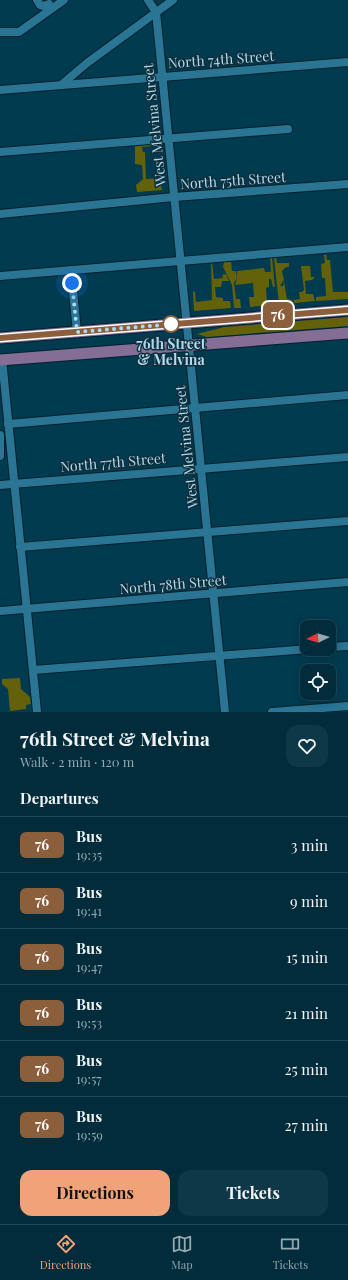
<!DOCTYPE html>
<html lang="en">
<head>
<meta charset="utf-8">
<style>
	:root { --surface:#002c3c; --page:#0e3847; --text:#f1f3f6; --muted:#95a7af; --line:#224856; --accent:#f0a279 }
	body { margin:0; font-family:"Playfair Display",serif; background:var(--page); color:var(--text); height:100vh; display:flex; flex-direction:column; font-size:15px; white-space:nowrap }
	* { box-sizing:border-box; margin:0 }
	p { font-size:13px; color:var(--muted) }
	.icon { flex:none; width:22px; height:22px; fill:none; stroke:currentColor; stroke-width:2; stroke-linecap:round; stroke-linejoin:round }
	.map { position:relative; height:712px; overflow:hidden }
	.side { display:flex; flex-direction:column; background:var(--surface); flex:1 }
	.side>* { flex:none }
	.badge { padding:0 8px; border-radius:6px; font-size:14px; line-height:26px }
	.needle { width:26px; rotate:265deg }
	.controls { position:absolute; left:300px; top:620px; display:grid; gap:8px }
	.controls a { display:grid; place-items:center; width:36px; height:36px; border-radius:8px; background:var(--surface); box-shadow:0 2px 10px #0003,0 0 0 1px var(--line); font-size:20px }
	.you { position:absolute; width:20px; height:20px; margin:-10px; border:3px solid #fff; border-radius:50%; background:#1a73e8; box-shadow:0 0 0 6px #1a73e833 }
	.map>.badge { position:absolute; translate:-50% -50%; box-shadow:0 0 0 2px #fff }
	h2 { padding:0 20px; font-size:15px; line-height:36px }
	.round { display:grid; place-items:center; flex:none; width:42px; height:42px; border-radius:12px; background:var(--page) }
	.headline { display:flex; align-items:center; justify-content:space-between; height:68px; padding:0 20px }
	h1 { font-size:19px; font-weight:700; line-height:30px }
	.button { display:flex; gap:8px; margin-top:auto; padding:8px 20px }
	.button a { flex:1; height:46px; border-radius:12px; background:var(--accent); color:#111; font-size:16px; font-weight:700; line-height:46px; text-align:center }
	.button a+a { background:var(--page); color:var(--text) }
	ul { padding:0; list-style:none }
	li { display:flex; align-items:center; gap:12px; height:56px; padding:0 20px; border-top:1px solid var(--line) }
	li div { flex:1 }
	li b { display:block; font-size:15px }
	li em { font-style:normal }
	li .badge { min-width:44px; font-weight:700; text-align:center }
	.dock { display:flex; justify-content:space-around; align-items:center; height:56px; border-top:1px solid var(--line); background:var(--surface); font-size:11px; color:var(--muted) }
	.dock a { display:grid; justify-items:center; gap:2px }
	.dock .selected { color:var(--accent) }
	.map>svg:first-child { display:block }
	.green { fill:#63620a }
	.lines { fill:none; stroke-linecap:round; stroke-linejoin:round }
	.minor-casing { stroke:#02212d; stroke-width:10 }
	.major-casing { stroke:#02212d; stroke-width:13 }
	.minor { stroke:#297593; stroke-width:8 }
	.major { stroke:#856e96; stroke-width:11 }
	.line-casing { stroke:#fff; stroke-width:9 }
	.line { stroke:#8b5e3c; stroke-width:6 }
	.walk { stroke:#aedaef; stroke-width:4; stroke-dasharray:0 7.2 }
	.stop-dot { fill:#fff; stroke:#8b5e3c; stroke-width:2 }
	.labels { text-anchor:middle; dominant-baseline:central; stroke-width:3; stroke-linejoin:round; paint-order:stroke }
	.street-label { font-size:14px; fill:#aedaef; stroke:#102f3c }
	.stop-label { font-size:14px; font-weight:bold; fill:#aedaef; stroke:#102f3c }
</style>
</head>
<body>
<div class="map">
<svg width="348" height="712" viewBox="0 0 348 712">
	<rect width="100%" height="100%" fill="#003b50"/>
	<g class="green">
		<polygon points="151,144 151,146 142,147 143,152 145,152 146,179 160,178 162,190 137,192 136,185 143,179 142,165 135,164 135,145"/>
		<polygon points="326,254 327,260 330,260 333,292 348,292 348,299 316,301 316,297 326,296 325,278 322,278 321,264 325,263 324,255"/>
		<polygon points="272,257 275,287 273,287 271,279 269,279 269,287 266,288 267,302 271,302 271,305 250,307 249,297 254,297 253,283 235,285 237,278 237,271 264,268 265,272 271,272 270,258"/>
		<polygon points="276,257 277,263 289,263 289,267 286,267 282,271 284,280 280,286 283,286 284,281 287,299 292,300 293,303 279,304 274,258"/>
		<polygon points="231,261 232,271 236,271 237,278 234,283 236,299 240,299 241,308 234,308 232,285 223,267 224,262"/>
		<polygon points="212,262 214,279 223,278 222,275 226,274 229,281 222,281 221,287 215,287 216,297 223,298 223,301 230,301 231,308 194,311 193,291 195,292 196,302 212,300 211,264"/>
		<polygon points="301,266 310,266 311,277 315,277 312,280 305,281 306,294 313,294 315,301 294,303 294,300 300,299 299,292 302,292 304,290"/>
		<polygon points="348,317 348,326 207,337 197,334 224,327"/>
		<polygon points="20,678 21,689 30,697 31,704 26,705 26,709 10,711 8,689 2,684 2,679"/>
	</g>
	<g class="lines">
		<g class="minor-casing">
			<g id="minor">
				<polyline points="37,0 40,5 44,6 49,4"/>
				<polyline points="148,0 156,12 225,712"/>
				<polyline points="0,32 19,32 64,0"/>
				<polyline points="61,85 87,63 173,0"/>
				<polyline points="0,90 348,62"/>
				<polyline points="0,152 288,129"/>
				<polyline points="0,214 174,197 348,184"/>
				<polyline points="71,270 77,332"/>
				<polyline points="0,276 348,247"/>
				<polyline points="2,359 37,712"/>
				<polyline points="8,424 348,395"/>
				<polyline points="0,456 0,435"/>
				<polyline points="0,485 348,457"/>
				<polyline points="20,547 348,521"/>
				<polyline points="0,611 348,582"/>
				<polyline points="329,647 348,646"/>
				<polyline points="33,670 309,649"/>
				<polyline points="272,712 348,706"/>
			</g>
		</g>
		<g class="major-casing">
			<g id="major">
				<polyline points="0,338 348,310"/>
				<polyline points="0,360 348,333"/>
			</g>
		</g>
		<use href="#minor" class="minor"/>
		<use href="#major" class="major"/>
	</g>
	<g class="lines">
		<g class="line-casing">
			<polyline id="line" points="0,338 348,310"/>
		</g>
		<use href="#line" class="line"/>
		<polyline class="walk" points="72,283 77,332 174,324 171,324"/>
	</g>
	<circle class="stop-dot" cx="171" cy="324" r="8"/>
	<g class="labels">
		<g class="street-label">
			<text transform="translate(221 59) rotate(-4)">North 74th Street</text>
			<text transform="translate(154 125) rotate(-96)">West Melvina Street</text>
			<text transform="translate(233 180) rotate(-4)">North 75th Street</text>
			<text transform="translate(186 447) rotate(-96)">West Melvina Street</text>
			<text transform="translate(113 462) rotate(-5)">North 77th Street</text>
			<text transform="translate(173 584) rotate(-5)">North 78th Street</text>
		</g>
		<g class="stop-label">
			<text x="171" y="343">76th Street<tspan x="171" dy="16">&amp; Melvina</tspan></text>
		</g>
	</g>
</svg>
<div class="controls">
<a><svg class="needle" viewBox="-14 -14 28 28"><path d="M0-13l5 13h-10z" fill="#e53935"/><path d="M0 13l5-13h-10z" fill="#95a7af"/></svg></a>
<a><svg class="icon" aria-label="locate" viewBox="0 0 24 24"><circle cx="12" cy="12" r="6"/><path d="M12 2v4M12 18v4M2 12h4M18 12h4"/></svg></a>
</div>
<div class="you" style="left:72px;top:283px"></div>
<b class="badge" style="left:278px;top:315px;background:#8b5e3c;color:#fff">76</b>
</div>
<section class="side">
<div class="headline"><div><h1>76th Street &amp; Melvina</h1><p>Walk · 2 min · 120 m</p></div><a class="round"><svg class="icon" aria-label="heart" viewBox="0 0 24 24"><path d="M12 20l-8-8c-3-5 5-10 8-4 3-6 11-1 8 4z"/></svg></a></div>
<h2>Departures</h2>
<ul>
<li><span class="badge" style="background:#8b5e3c;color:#fff">76</span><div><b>Bus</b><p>19:35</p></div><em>3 min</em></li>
<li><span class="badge" style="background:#8b5e3c;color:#fff">76</span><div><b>Bus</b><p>19:41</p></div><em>9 min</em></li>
<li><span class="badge" style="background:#8b5e3c;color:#fff">76</span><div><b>Bus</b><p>19:47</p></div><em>15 min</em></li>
<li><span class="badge" style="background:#8b5e3c;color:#fff">76</span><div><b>Bus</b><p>19:53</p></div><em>21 min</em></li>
<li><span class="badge" style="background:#8b5e3c;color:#fff">76</span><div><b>Bus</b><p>19:57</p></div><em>25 min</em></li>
<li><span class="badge" style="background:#8b5e3c;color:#fff">76</span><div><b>Bus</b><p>19:59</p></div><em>27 min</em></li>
</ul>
<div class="button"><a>Directions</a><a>Tickets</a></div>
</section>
<nav class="dock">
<a class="selected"><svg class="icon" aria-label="directions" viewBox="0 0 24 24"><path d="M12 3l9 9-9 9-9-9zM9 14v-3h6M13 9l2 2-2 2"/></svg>Directions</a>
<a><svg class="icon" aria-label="map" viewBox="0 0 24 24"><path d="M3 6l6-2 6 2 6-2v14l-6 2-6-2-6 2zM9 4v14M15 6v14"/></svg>Map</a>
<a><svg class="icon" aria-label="tickets" viewBox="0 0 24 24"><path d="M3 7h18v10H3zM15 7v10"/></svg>Tickets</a>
</nav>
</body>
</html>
